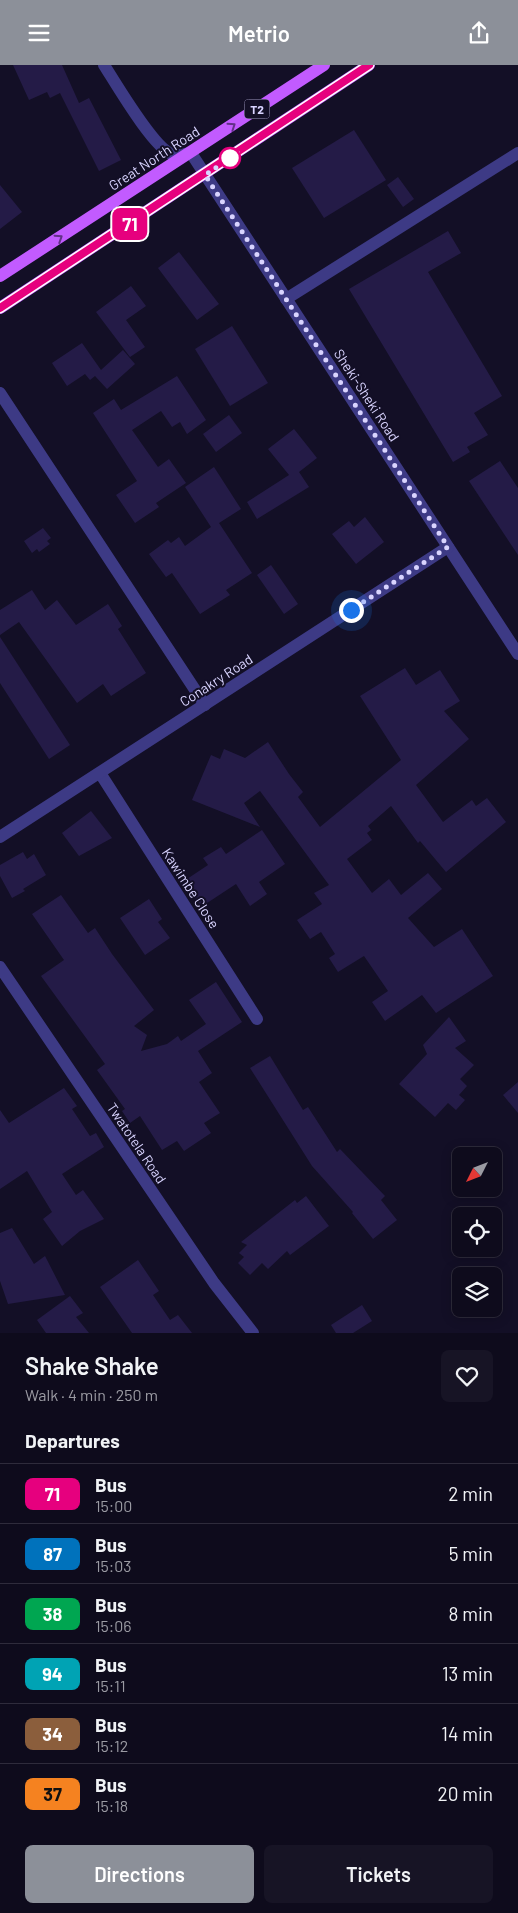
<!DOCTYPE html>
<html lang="en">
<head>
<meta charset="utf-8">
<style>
	:root { --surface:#0e0b1c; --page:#171425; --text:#f1f3f6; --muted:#9b9ba3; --line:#2e2b3b; --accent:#8c9099 }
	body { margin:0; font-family:Barlow,sans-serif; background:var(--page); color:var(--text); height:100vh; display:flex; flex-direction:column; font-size:19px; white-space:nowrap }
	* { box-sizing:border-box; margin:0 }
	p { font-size:16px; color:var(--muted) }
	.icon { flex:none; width:28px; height:28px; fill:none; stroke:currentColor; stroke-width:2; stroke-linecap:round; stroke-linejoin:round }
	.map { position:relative; height:1268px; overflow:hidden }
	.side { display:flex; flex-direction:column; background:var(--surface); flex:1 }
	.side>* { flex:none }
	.badge { padding:0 10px; border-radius:8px; font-size:18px; line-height:32px }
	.needle { width:32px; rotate:228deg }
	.tools { position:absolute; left:452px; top:1082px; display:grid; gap:10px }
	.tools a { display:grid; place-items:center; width:50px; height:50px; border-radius:8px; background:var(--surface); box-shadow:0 2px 12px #0003,0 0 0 1px var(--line); font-size:25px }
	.you { position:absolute; width:25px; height:25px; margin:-12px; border:4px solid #fff; border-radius:50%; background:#1a73e8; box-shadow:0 0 0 8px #1a73e833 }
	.map>.badge { position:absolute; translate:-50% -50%; box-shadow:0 0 0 2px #fff }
	h2 { padding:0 25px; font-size:19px; line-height:45px }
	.round { display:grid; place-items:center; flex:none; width:52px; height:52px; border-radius:8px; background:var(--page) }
	.overview { display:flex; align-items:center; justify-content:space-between; height:85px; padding:0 25px }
	h1 { font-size:24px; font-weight:600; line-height:38px }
	.action { display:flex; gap:10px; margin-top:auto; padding:10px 25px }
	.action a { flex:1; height:58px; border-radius:8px; background:var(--accent); color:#fff; font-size:20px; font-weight:600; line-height:58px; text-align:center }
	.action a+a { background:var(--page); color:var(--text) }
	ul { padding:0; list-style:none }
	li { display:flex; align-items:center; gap:15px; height:60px; padding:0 25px; border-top:1px solid var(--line) }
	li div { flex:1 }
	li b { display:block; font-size:19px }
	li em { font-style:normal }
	li .badge { min-width:55px; font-weight:700; text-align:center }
	header { display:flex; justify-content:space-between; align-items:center; height:65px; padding:0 25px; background:var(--accent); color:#fff; font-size:22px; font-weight:600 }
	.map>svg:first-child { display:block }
	.building { fill:#241b47 }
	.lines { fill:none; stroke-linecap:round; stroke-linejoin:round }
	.minor { stroke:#3d3a85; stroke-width:12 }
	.major { stroke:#c25bff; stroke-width:12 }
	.oneway { stroke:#623188 }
	.line-casing { stroke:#fff; stroke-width:11 }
	.line { stroke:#e6007e; stroke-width:8 }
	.walk { stroke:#d9d4ff; stroke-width:5; stroke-dasharray:0 9 }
	.stop-dot { fill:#fff; stroke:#e6007e; stroke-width:2.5 }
	.labels { text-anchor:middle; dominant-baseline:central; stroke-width:4; stroke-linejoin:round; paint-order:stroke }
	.shield { fill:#130f26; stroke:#9e99be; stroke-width:1 }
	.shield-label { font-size:12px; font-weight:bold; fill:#d9d4ff }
	.street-label { font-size:14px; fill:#d9d4ff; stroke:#130f26 }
</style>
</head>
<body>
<header><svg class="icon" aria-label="menu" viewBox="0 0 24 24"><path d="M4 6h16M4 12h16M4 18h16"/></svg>Metrio<svg class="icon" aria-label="share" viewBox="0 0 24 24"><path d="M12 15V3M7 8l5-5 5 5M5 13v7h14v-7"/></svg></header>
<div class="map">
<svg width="518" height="1268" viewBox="0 0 518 1268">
	<rect width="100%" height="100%" fill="#130f26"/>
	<g class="building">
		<polygon points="13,0 62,0 79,38 89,33 121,95 99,106 60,28 50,33 47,27 29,35"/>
		<polygon points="354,65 386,115 324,153 292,103"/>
		<polygon points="398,112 414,134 403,142 387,120"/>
		<polygon points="0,120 22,147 0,164"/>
		<polygon points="448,166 461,188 428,207 502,331 474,348 488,370 467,382 470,387 453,397 349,224"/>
		<polygon points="179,187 219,239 197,255 158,203"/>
		<polygon points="131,221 146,241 126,255 145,282 130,292 96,247"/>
		<polygon points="232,261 268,318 230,341 195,284"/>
		<polygon points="82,278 101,305 123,285 135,299 107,324 95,311 90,315 85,309 67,321 52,298"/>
		<polygon points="177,311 206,355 187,369 180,357 172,362 161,346 132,365 158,402 169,394 186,418 156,438 159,442 135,458 116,430 137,416 93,348 114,334 121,345"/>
		<polygon points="229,350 242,368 216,387 203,369"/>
		<polygon points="294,364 317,393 299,407 309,422 257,454 247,437 289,410 268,384"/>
		<polygon points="500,396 518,423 518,490 469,416"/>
		<polygon points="214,402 241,444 219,458 252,508 226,525 230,530 200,549 172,508 166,512 149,489 168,475 171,478 179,472 185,481 211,462 185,422"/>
		<polygon points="365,452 384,477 356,499 332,469 349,456 354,462"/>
		<polygon points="43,463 51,473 47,476 50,479 39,487 37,484 32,488 24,476"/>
		<polygon points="271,500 298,539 284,549 257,510"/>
		<polygon points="32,525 45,545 57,535 76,560 108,539 122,561 118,564 146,608 111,631 103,619 77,638 19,557 0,570 0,545"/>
		<polygon points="0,572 70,680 49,694 0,618"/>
		<polygon points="405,603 416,620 440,605 460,636 444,646 469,674 416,720 443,757 472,735 476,741 487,733 506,757 446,807 420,776 418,778 391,741 368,761 371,765 367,768 372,775 347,794 372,828 389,814 401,830 428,808 442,824 408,853 434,882 462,864 493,911 436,948 422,930 385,956 372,937 388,926 364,891 338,907 329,893 335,889 321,867 310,874 297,855 322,839 314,828 329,820 260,726 244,738 260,762 192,735 211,690 220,694 224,684 245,693 268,677 289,709 303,727 298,732 320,762 401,695 360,631"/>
		<polygon points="91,746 112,773 79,791 62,768"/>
		<polygon points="262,765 285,799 259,817 267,829 250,841 236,819 201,842 184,816 208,800 203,793 221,782 226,789"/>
		<polygon points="23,787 27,794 34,789 46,810 23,824 25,826 12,833 0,811 0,800"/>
		<polygon points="61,830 88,868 95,863 112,889 154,945 134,961 147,970 141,986 167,979 178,971 181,976 206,959 189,935 216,917 242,957 198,986 212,1008 199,1017 220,1048 204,1058 211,1068 184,1086 177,1076 162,1085 140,1051 130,1058 122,1046 125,1044 97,1005 105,999 41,911 64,895 32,849"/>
		<polygon points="149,834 162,854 158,857 170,873 145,890 120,853"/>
		<polygon points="449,952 466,976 455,983 474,1000 460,1014 467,1021 459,1030 465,1035 456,1045 448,1038 435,1052 399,1019 427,989 423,980"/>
		<polygon points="270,991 303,1045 308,1042 337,1087 340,1084 385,1131 381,1135 397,1155 373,1174 352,1148 353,1147 312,1101 250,1003"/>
		<polygon points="518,1017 518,1048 503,1030"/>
		<polygon points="64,1023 77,1041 72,1044 90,1071 96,1068 104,1082 62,1109 76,1130 83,1125 104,1154 80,1166 62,1181 43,1154 52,1147 27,1106 0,1124 0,1045 9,1058"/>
		<polygon points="306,1131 329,1161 290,1190 287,1186 268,1204 262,1198 250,1210 238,1198 244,1192 239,1188 247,1180 241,1177 295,1135 297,1138"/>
		<polygon points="12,1163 34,1199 45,1191 65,1230 8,1239 0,1216 0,1168"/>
		<polygon points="138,1195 159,1226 153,1230 170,1255 178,1250 192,1268 132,1268 100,1222"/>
		<polygon points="70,1231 83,1248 76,1252 89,1268 46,1268 37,1255"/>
		<polygon points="362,1240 372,1256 353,1268 336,1268 331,1260"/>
	</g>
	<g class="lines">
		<g class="minor">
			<path d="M104 0C115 17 154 84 172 89 177 91 185 89 191 88L518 589"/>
			<polyline points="286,234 518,88"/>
			<polyline points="0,328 205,640"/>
			<polyline points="100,708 257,954"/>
			<polyline points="0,772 448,482"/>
			<polyline points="0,902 214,1218 253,1268"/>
		</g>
		<g class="major">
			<polyline points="0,211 324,0"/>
			<polyline points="0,243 369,0"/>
		</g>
	</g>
	<defs><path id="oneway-chevron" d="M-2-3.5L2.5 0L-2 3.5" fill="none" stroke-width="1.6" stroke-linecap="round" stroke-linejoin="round" transform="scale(1.25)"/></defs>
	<g class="oneway">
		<use href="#oneway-chevron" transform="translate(232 61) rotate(-34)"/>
		<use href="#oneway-chevron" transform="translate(59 173) rotate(-33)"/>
	</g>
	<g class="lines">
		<g class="line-casing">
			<polyline id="line" points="0,243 369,0"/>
		</g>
		<use href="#line" class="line"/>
		<polyline class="walk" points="230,93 238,88 205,110 448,482 351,545"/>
	</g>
	<circle class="stop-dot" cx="230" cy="93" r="10"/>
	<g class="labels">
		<rect class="shield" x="244.5" y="34.5" width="25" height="19" rx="4"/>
		<g class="shield-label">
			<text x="257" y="44">T2</text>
		</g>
		<g class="street-label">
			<text transform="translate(154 93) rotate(-33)">Great North Road</text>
			<text transform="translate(367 330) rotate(57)">Sheki-Sheki Road</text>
			<text transform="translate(216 615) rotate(-33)">Conakry Road</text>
			<text transform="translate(191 823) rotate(57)">Kawimbe Close</text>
			<text transform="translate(137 1078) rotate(56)">Twatotela Road</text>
		</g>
	</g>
</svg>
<div class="tools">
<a><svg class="needle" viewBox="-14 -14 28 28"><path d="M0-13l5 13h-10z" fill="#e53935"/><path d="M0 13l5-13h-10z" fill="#9b9ba3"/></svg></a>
<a><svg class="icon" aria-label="locate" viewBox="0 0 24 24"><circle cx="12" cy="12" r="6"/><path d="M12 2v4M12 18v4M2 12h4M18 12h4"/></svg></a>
<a><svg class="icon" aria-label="layers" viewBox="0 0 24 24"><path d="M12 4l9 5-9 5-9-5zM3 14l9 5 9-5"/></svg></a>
</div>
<div class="you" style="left:351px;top:545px"></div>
<b class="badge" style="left:130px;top:159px;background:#e6007e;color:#fff">71</b>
</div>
<section class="side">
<div class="overview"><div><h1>Shake Shake</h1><p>Walk · 4 min · 250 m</p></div><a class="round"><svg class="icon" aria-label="heart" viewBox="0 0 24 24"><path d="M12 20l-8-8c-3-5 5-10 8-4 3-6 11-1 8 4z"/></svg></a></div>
<h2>Departures</h2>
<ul>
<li><span class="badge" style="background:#e6007e;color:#fff">71</span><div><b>Bus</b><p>15:00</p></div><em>2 min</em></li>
<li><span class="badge" style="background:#0072bc;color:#fff">87</span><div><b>Bus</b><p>15:03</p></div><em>5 min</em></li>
<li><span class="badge" style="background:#00a651;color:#fff">38</span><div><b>Bus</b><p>15:06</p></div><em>8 min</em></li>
<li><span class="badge" style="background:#00a3b4;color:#fff">94</span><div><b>Bus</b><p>15:11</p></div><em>13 min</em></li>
<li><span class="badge" style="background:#8b5e3c;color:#fff">34</span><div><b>Bus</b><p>15:12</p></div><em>14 min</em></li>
<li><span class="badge" style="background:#f58220;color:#111">37</span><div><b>Bus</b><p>15:18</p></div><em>20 min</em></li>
</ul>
<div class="action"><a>Directions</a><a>Tickets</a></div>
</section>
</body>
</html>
